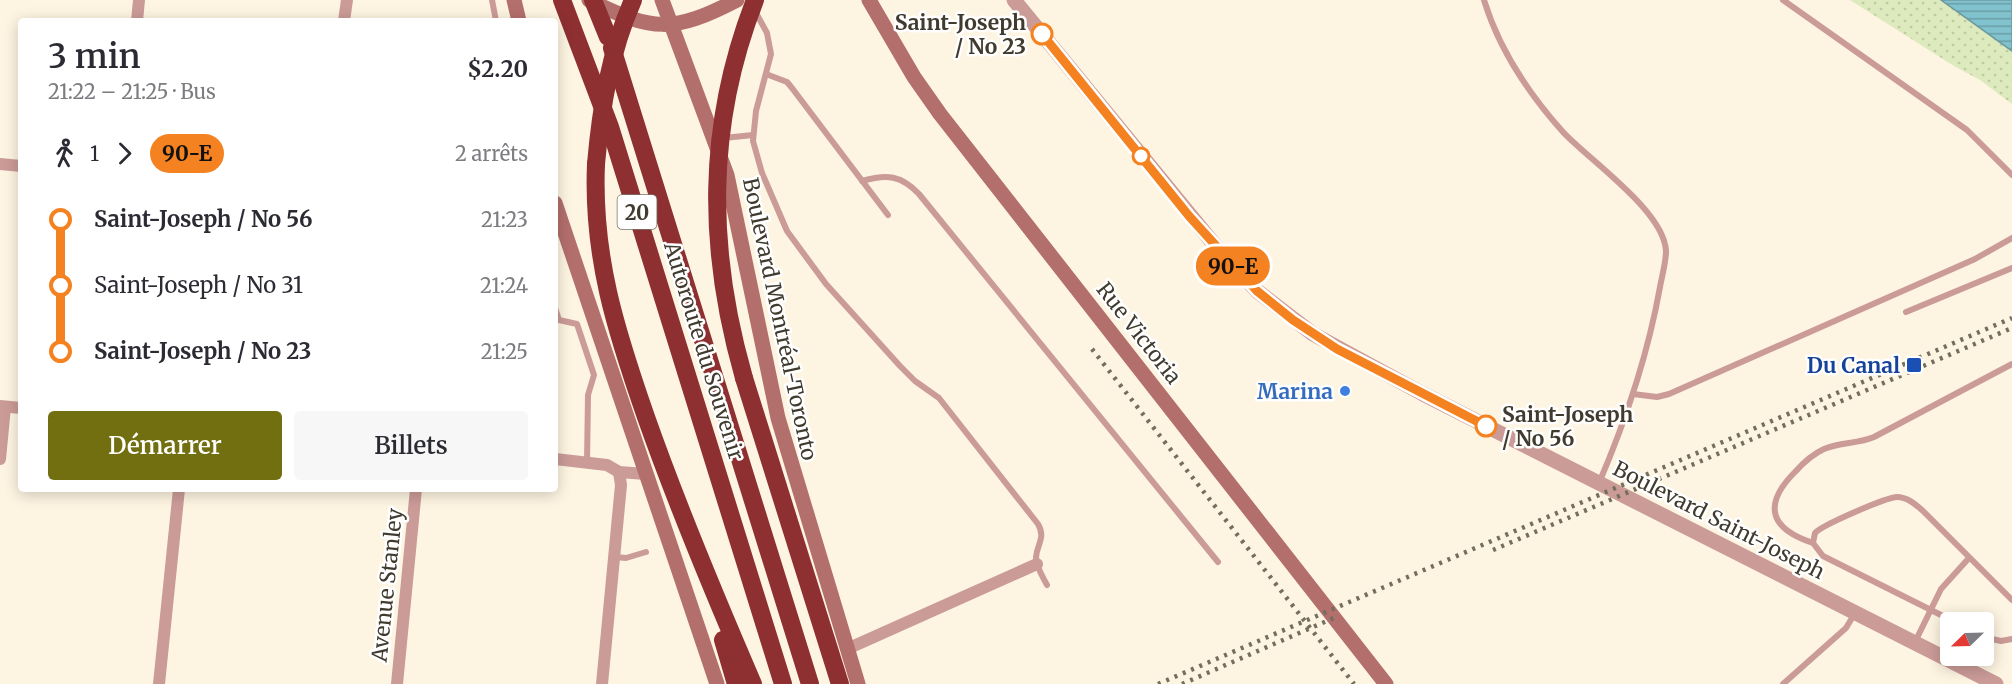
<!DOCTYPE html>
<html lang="fr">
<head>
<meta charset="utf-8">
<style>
	:root { --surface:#fff; --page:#f7f7f7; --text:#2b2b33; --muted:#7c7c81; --accent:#726f10 }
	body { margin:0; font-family:Merriweather,serif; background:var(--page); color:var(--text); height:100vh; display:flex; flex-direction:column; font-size:22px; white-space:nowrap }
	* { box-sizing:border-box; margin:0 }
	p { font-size:20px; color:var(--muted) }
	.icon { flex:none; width:33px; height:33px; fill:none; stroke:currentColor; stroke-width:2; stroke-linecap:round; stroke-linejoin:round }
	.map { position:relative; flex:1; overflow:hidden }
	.details { position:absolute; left:18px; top:18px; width:540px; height:474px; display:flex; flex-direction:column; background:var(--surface); border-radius:6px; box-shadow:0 3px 15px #0003 }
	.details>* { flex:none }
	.badge { padding:0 12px; border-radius:20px; font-size:21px; line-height:39px }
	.needle { width:39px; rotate:247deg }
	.tools { position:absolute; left:1940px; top:612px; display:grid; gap:12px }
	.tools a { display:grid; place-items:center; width:54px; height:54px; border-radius:6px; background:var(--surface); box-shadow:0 3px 15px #0003; font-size:30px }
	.map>.badge { position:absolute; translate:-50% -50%; box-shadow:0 0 0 3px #fff }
	.legs { display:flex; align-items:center; gap:9px; height:66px; padding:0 30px; font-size:20px }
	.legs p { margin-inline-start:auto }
	.summary { display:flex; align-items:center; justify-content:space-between; height:102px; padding:0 30px }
	h1 { font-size:33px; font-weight:600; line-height:45px }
	.cta { display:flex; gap:12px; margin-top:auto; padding:12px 30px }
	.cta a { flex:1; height:69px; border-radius:6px; background:var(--accent); color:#fff; font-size:24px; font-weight:600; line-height:69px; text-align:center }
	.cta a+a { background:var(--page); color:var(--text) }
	ul { padding:0 30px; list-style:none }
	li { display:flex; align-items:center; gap:21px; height:66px; font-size:22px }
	li i { display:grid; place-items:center; width:9px; height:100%; margin:0 8px; background:currentColor }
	li i::after { content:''; width:15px; height:15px; margin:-8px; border:4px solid; border-radius:50%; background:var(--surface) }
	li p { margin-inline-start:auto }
	li:first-child i { background:linear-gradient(#0000 50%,currentColor 0) }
	li:last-child i { background:linear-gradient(currentColor 50%,#0000 0) }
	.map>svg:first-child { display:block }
	.grass { fill:url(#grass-dots) }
	.water { fill:url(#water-rules); stroke:#6d9a9d; stroke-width:1.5 }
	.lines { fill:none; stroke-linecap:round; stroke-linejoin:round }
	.service { stroke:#cb9b98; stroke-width:6 }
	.minor { stroke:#cb9b98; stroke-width:12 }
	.tertiary { stroke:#cb9b98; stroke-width:15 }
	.secondary { stroke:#b36f6c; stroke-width:15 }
	.motorway { stroke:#8e2f32; stroke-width:18 }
	.rail { stroke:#746e5f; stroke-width:4.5; stroke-dasharray:3 6; stroke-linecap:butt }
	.motorway-bridge { stroke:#8e2f32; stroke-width:18 }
	.line-1-casing { stroke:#fff; stroke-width:14 }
	.line-1 { stroke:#f58220; stroke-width:9 }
	.stop-1-dot { fill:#fff; stroke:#f58220; stroke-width:3 }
	.transit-dot { fill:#1a4fb4; stroke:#fff; stroke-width:2 }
	.shop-dot { fill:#3f7fe0; stroke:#fff; stroke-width:2 }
	.labels { text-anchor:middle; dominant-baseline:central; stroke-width:5; stroke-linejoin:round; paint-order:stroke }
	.shield { fill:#fff; stroke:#79766d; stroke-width:1.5 }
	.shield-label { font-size:20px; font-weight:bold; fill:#403b2e }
	.stop-label { font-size:21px; font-weight:bold; fill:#403b2e; stroke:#fff; text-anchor:end }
	.street-label { font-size:21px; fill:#403b2e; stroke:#fff }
	.transit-label { font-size:21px; font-weight:bold; fill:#164399; stroke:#fff; text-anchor:end }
	.shop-label { font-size:21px; font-weight:bold; fill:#366cbe; stroke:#fff; text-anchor:end }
</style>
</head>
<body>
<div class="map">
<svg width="2012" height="684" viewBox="0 0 2012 684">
	<defs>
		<pattern id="grass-dots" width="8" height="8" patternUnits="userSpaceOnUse" patternTransform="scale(1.5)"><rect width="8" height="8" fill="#ddeabd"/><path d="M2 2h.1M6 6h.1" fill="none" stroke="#bfcaa3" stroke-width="1.8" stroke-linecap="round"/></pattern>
		<pattern id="water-rules" width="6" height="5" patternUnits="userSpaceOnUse" patternTransform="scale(1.5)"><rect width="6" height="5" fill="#80c2cd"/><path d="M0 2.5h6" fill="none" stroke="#6a9fa7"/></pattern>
	</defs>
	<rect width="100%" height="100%" fill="#fdf4e1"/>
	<polygon class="grass" points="1850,0 2012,0 2012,104 1980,80 1954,66"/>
	<polygon class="water" points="1941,0 2012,0 2012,51"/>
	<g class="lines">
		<g class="service">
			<polyline points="492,0 496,21"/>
			<path d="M1484 0C1499 49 1529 94 1563 132 1589 160 1664 211 1666 251 1666 262 1662 276 1660 287 1648 354 1626 420 1599 483"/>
			<polyline points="1783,0 1967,130 2012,175"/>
			<path d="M755 11 767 33 771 54 756 111 753 141 762 173 787 231 826 284 900 366 915 381 939 398 1038 524C1046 538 1037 544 1036 557 1036 567 1043 577 1047 585"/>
			<polyline points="766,74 787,82 792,88 888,215"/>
			<polyline points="724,138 753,135"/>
			<path d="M862 181C887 174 901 175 919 194L1218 562"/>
			<polyline points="555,308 559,320 577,324 594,375 588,395 587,463"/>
			<polyline points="1906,312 2012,268"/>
			<polyline points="1633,394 1657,397 1669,394 1975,259 2012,238"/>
			<path d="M1813 543C1770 529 1762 505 1795 472 1803 463 1813 454 1824 449 1840 442 1858 444 1874 437L2012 364"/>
			<polyline points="615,557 626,558 646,552"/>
			<path d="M1955 622 1823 556 1813 543 1815 533C1822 525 1887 497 1897 497 1907 497 1915 504 1922 510L2012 600"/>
			<polyline points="1983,637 2001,641 2012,639"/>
			<polyline points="1915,642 1941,589 1969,558"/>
			<polyline points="1783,684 1846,628 1855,613"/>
		</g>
		<g class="minor">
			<polyline points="137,21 139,0"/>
			<polyline points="344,21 347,0"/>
			<polyline points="0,164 21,166"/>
			<polyline points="0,406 21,408"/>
			<polyline points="0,459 5,407"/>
			<polyline points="555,459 607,465 619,472 646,474"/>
			<polyline points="847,649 1037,564"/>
			<polyline points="159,684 179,489"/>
			<polyline points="397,684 416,489"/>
			<polyline points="602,684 621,485 619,472"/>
		</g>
		<polyline class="tertiary" points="1014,0 1218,249 1257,291 1313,334 1423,394 1996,684"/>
		<g class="secondary">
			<polyline points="514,0 519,21"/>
			<path d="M589 0C653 32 673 33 737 0"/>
			<polyline points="662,0 727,175 778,418 858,684"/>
			<polyline points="869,0 914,77 940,114 1386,684"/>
			<polyline points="555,203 717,684"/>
		</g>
		<g class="motorway">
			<polyline points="562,0 610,127 783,684"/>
			<polyline points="612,48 810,684"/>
			<path d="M596 164C592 256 616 331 646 417 678 508 715 596 753 684"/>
			<polyline points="744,378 840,684"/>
			<polyline points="723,640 736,684"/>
		</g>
		<g class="rail">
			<polyline points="1092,349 1354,684"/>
			<polyline points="1493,550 2012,328"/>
			<polyline points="1158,684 2012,318"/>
			<polyline points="1182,684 1336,617"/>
		</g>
		<g class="motorway-bridge">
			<polyline points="593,0 608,37"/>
			<path d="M596 164C601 107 610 52 633 0"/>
			<path d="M744 378C707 249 706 126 755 0"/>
		</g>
	</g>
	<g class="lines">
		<g class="line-1-casing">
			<polyline id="line-1" points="1042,34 1189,216 1257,291 1293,320 1337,349 1486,426"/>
		</g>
		<use href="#line-1" class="line-1"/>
	</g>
	<g class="stop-1-dot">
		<circle cx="1042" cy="34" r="10"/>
		<circle cx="1141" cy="156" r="8"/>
		<circle cx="1486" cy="426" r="10"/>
	</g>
	<rect class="transit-dot" x="1906" y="357" width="16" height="16" rx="3"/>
	<circle class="shop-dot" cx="1345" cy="391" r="6"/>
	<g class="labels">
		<rect class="shield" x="617.5" y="195" width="39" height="34" rx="4.5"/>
		<g class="shield-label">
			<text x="637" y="212">20</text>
		</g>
		<g class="stop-label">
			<text x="1026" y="22">Saint-Joseph<tspan x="1026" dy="24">/ No 23</tspan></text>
			<text x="1502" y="414" text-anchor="start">Saint-Joseph<tspan x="1502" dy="24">/ No 56</tspan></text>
		</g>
		<g class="street-label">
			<text transform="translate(780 319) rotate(78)">Boulevard Montréal-Toronto</text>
			<text transform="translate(1139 333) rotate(52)">Rue Victoria</text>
			<text transform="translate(704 351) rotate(73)">Autoroute du Souvenir</text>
			<text transform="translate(1719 520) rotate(27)">Boulevard Saint-Joseph</text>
			<text transform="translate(387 585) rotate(-84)">Avenue Stanley</text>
		</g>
		<g class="transit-label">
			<text x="1900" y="365">Du Canal</text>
		</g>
		<g class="shop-label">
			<text x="1333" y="391">Marina</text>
		</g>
	</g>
</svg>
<div class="tools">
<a><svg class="needle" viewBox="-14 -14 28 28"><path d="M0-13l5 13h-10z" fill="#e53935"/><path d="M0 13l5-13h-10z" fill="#7c7c81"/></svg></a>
</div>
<b class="badge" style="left:1233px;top:266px;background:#f58220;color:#111">90-E</b>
<section class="details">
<div class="summary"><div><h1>3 min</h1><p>21:22 – 21:25 · Bus</p></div><b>$2.20</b></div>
<div class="legs"><svg class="icon" aria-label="walk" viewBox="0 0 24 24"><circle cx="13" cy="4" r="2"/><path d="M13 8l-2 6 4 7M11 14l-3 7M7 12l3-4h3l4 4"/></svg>1<svg class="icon" aria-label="forward" viewBox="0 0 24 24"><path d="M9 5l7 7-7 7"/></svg><b class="badge" style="background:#f58220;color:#111">90-E</b><p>2 arrêts</p></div>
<ul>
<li><i style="color:#f58220"></i><b>Saint-Joseph / No 56</b><p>21:23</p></li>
<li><i style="color:#f58220"></i><span>Saint-Joseph / No 31</span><p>21:24</p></li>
<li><i style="color:#f58220"></i><b>Saint-Joseph / No 23</b><p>21:25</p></li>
</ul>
<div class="cta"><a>Démarrer</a><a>Billets</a></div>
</section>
</div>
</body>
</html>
